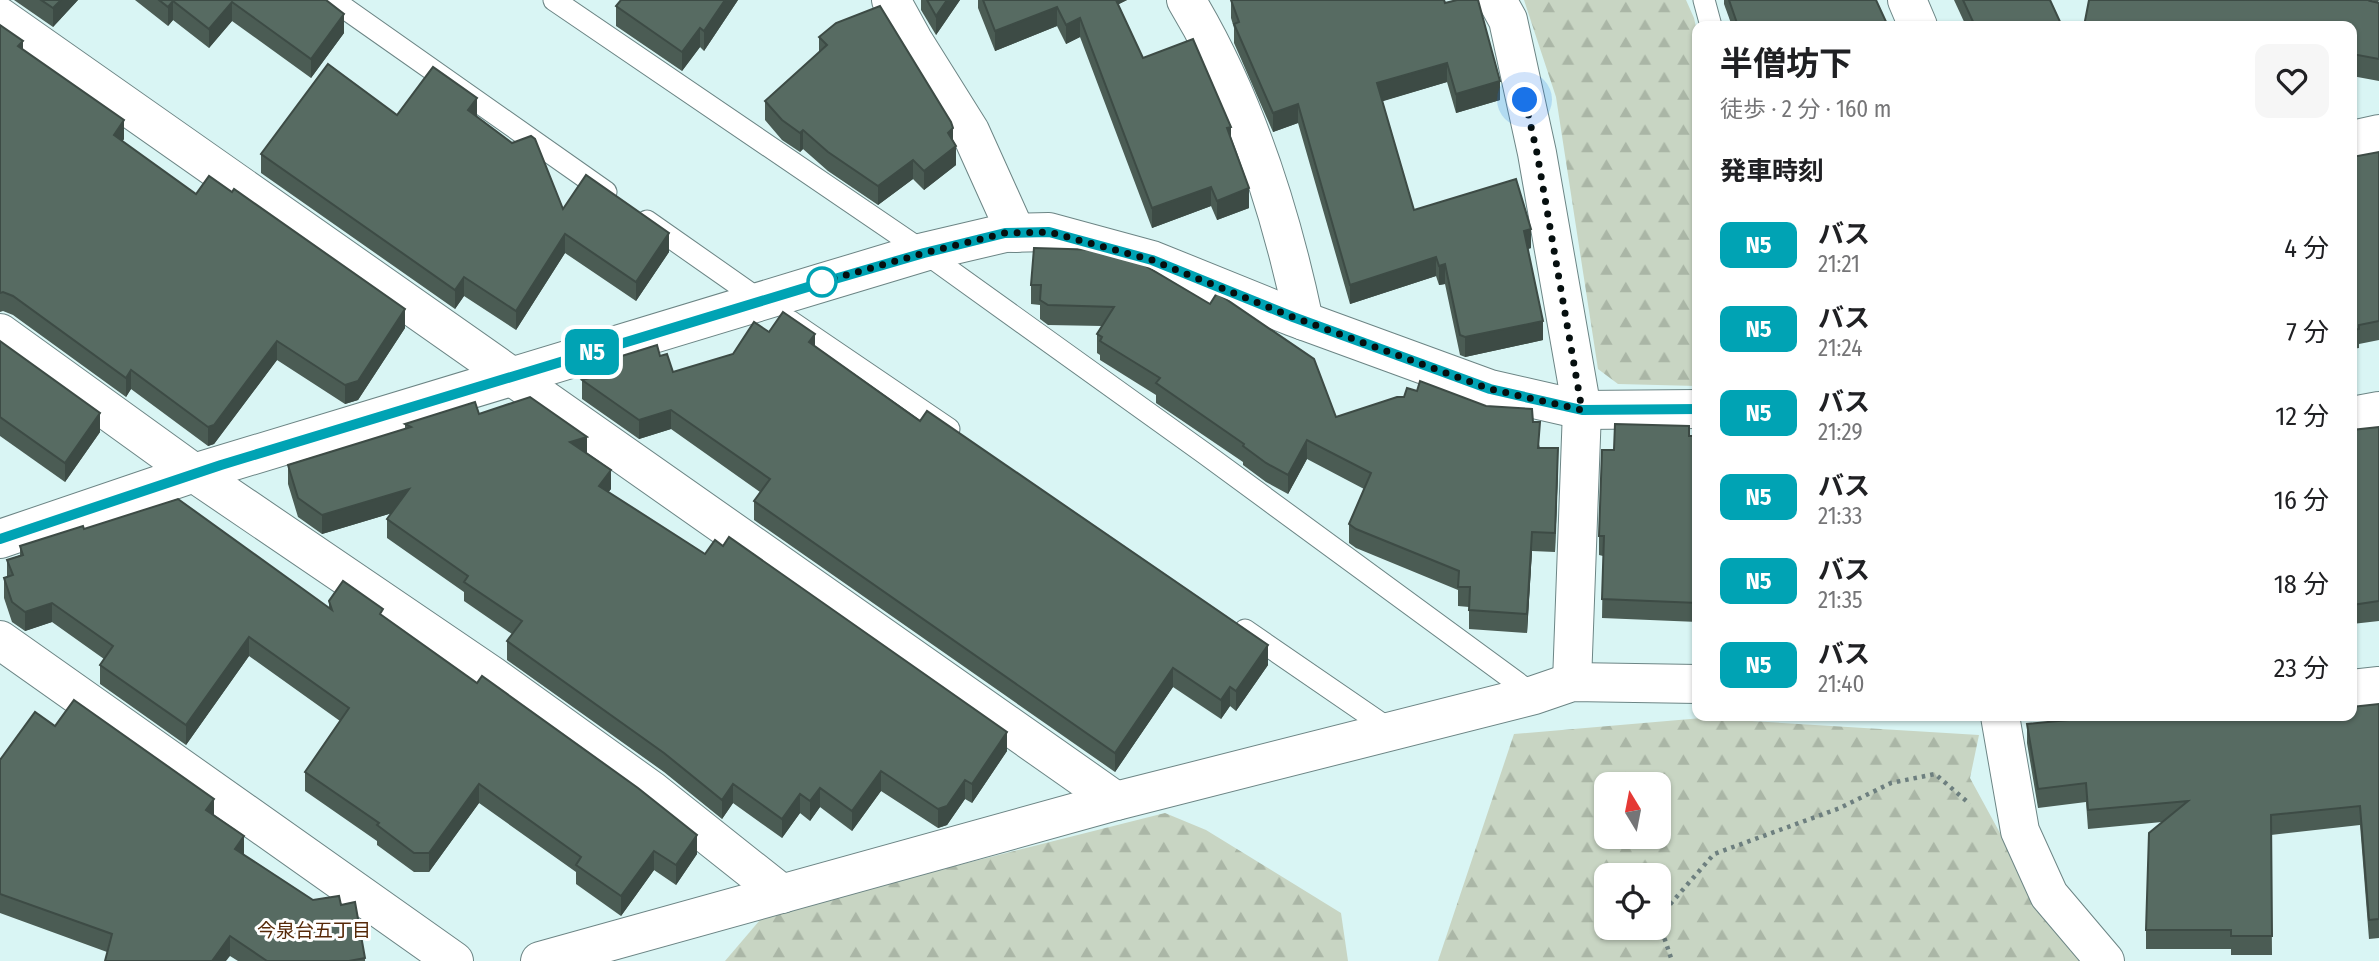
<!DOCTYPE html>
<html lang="ja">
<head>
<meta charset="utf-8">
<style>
	:root { --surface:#fff; --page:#f6f6f6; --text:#202124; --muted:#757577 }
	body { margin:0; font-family:"Fira Sans Condensed","Noto Sans JP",sans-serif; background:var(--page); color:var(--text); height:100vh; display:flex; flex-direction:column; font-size:26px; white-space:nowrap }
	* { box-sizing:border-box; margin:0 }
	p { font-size:23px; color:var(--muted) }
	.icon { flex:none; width:38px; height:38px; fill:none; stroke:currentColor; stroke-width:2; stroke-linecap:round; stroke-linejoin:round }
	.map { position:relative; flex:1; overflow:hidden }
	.panel { position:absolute; left:1692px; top:21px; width:665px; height:700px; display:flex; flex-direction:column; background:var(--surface); border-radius:14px; box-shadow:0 2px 5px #0004 }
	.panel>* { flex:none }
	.badge { padding:0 14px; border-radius:10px; font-size:24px; line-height:46px }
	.needle { width:46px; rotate:350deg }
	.controls { position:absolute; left:1594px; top:772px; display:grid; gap:14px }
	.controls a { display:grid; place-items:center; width:77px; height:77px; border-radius:14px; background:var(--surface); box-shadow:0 2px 5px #0004; font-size:35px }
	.you { position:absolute; width:35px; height:35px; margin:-18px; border:5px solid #fff; border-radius:50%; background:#1a73e8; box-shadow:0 0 0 10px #1a73e833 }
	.map>.badge { position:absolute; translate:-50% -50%; box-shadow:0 0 0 4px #fff }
	h2 { padding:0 28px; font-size:26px; line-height:63px }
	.round { display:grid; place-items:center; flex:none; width:74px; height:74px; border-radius:14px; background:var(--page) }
	.summary { display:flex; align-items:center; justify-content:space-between; height:119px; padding:0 28px }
	h1 { font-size:33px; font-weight:700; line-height:52px }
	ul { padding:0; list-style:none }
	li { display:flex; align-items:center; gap:21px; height:84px; padding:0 28px }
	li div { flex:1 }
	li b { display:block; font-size:26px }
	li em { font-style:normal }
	li .badge { min-width:77px; font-weight:700; text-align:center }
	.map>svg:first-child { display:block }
	.forest { fill:url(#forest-firs); fill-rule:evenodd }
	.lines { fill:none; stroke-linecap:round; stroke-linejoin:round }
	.lane-casing { stroke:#6c8585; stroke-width:23 }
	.street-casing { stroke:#6c8585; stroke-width:40 }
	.path { stroke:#6d7f7f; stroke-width:4.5; stroke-dasharray:3.5 5; stroke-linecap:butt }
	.lane { stroke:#fff; stroke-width:21 }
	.street { stroke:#fff; stroke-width:38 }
	.wall { fill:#4b5c54 }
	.shaded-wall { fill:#3d4b45 }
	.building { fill:#576b62; stroke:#3d4b45; stroke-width:2 }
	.line-casing { stroke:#fff; stroke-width:16 }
	.line { stroke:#00a3b4; stroke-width:10 }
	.walk { stroke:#060f0f; stroke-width:7; stroke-dasharray:0 12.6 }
	.stop-dot { fill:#fff; stroke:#00a3b4; stroke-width:3.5 }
	.labels { text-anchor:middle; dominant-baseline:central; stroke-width:6; stroke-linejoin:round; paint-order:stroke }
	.neighbourhood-label { font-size:19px; fill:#572908; stroke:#fff }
</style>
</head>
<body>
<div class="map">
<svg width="2379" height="961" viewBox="0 0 2379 961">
	<defs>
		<pattern id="forest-firs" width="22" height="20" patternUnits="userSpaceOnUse" patternTransform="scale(1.75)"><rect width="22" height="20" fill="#c8d5c3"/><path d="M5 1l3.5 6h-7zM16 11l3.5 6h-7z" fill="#aab6a6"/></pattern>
	</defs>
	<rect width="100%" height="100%" fill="#d9f5f4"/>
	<g class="forest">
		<polygon points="1524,0 1686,0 1694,18 1698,36 1697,386 1618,384 1598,369 1556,97"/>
		<path d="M1702 718 1979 735 1970 778 2037 901 2084 961H1438L1514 734ZM1606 784H1659V836H1606ZM1606 875H1659V928H1606Z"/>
		<polygon points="1165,813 1206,830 1341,913 1348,961 725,961 765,914"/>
	</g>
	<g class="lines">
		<g class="lane-casing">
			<g id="lane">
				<polyline points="333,0 606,192"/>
				<polyline points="554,0 924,252 1204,453 1534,695"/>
				<polyline points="1704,0 1711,26"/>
				<polyline points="647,221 764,303"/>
				<polyline points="790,321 949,429"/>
				<polyline points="1245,630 1392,731"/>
			</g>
		</g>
		<g class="street-casing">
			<g id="street">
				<polyline points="891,0 913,40 970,131 1016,233"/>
				<path d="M1186 0C1244 96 1281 212 1304 321"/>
				<polyline points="1497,0 1508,20 1537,153 1582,410 1572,682"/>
				<polyline points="1907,0 1918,26"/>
				<polyline points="0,17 1116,801"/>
				<polyline points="2352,140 2379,134"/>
				<polyline points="0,333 194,473 491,675 651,790 782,894"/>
				<polyline points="2352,416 2379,411"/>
				<polyline points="0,539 194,473 821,283 924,252 1005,233 1049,232 1152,260 1293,317 1490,389 1582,410 1698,409"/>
				<polyline points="0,640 454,961"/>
				<polyline points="2352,689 2379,686"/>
				<polyline points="2000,716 2020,831 2049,895 2105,961"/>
				<polyline points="540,961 1116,801 1534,695 1572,682 1698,684"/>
			</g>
		</g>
		<g class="path">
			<polyline points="1659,917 1714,854 1840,808 1891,783 1935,774 1970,804"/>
			<polyline points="1659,922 1672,961"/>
		</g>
		<use href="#lane" class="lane"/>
		<use href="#street" class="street"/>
	</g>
	<g class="wall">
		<polygon points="14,0 78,0 53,27"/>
		<polygon points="135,0 326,0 344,33 311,78 232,21 209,48 173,20 168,26"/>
		<polygon points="738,0 704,51 700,47 682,71 616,26 616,6"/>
		<polygon points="921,0 960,0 936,35 921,10"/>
		<polygon points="978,0 1127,0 1119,4 1119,7 1143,58 1231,140 1249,208 1217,220 1211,206 1152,228 1080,37 1066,44 1057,26 995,51 978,8"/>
		<polygon points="1231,0 1444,0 1500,100 1456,113 1447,82 1382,101 1414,210 1531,248 1528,249 1543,340 1465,357 1460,355 1445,284 1439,285 1436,276 1350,304 1298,123 1273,132 1234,43 1234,28 1231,18"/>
		<polygon points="1724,0 1876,0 1888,26 1732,26 1724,4"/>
		<polygon points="1954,0 2050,0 2062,26 1966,26"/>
		<polygon points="2089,0 2379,0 2378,3 2379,3 2379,81 2352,76 2352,26"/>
		<polygon points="0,25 23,50 124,139 122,141 196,194 405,328 358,400 345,404 277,360 214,444 208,446 131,389 126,397 13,315 3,311 0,312"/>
		<polygon points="819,37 953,142 956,165 924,190 913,179 878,205 828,171 803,149 800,152 782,140 765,120 765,101 819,52"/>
		<polygon points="397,115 477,117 563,209 669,252 636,301 565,253 516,330 464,296 455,309 261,173 261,154"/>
		<polygon points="2379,152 2379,340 2359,344 2359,348 2352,349 2352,157"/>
		<polygon points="1034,248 1336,417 1404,397 1417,391 1486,406 1533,422 1540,448 1558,468 1555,552 1532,551 1527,633 1469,629 1469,607 1458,606 1458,590 1356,548 1349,543 1349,524 1364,489 1307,459 1288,494 1266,482 1243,465 1243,462 1156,403 1156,395 1100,360 1100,355 1097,353 1097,334 1102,326 1048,325 1040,319 1040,305 1031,304 1031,285"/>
		<polygon points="769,332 815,346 1268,665 1236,711 1230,706 1221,719 1173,687 1115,772 754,520 754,501 760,492 671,429 639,439 582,399 582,380 593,377 593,365 660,356 673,372 733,354"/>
		<polygon points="0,341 100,432 65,482 0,436"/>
		<polygon points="479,414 587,453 611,489 608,492 1007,751 972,803 965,799 947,825 938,828 881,791 852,831 820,807 810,821 800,813 782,838 733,803 722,819 664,772 507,660 507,641 512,634 464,601 464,592 387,538 387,519 392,513 322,534 298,517 288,484 288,465 405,429 405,424"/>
		<polygon points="2379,427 2379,621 2352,624 2352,430"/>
		<polygon points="1689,436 1698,436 1698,622 1602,618 1603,556 1599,555 1599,536 1614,450"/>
		<polygon points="84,529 329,608 329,601 383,616 697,854 676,885 654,870 621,916 576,884 576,872 479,803 429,872 414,872 377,845 377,841 305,791 305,772 340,721 249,656 186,745 100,684 100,665 104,659 52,622 25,631 12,622 4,598 4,578 7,577 7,560 20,555 20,546"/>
		<polygon points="2379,704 2379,938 2369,939 2360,825 2271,835 2272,955 2231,955 2231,949 2146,949 2146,930 2162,822 2088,829 2086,802 2038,808 2027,743 2027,724 2116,718 2242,719"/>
		<polygon points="55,726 214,815 244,855 313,900 341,905 365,958 365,961 238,961 230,956 107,952 0,913 0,760"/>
	</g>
	<g class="shaded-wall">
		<polygon points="61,0 78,0 53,27 53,8"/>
		<polygon points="725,0 738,0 704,51 704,31"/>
		<polygon points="947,0 960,0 936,35 936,16"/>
		<polygon points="1114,0 1127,0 1119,4 1119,12"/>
		<polygon points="173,1 173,20 168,26 168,7"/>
		<polygon points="232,2 232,21 209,48 209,29"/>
		<polygon points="1057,7 1057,26 995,51 995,31"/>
		<polygon points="344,14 344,33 311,78 311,59"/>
		<polygon points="1080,18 1080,37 1066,44 1066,25"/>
		<polygon points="700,28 700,47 682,71 682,52"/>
		<polygon points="23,41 23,60 18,46"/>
		<polygon points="1447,63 1447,82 1377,103 1377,83"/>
		<polygon points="1500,81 1500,100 1456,113 1456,94"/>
		<polygon points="477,98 477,117 468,110"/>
		<polygon points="1298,104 1298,123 1273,132 1273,113"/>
		<polygon points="124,120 124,139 114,154 114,135"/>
		<polygon points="1231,127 1231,146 1227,128"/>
		<polygon points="953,128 953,148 956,146 956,165 924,190 924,171 948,133"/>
		<polygon points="803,130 803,149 800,152 800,133"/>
		<polygon points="913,160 913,179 878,205 878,186"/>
		<polygon points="1211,187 1211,206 1152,228 1152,208"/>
		<polygon points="1249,188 1249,208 1217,220 1217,201"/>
		<polygon points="1531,229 1531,248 1524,250 1524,231"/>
		<polygon points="669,233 669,252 636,301 636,282"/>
		<polygon points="565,234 565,253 516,330 516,311"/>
		<polygon points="1436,257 1436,276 1350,304 1350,285"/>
		<polygon points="1445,264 1445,284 1439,285 1439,266"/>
		<polygon points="464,277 464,296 455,309 455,290"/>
		<polygon points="405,309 405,328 358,400 345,404 345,385"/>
		<polygon points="1543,321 1543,340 1465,357 1465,337"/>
		<polygon points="815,334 815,353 809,342"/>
		<polygon points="277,341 277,360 214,444 208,446 208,427"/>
		<polygon points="131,370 131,389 126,397 126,378"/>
		<polygon points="671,410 671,429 639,439 639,420"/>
		<polygon points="100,413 100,432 65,482 65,463"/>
		<polygon points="587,437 587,456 570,442"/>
		<polygon points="1307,440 1307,459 1288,494 1288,475"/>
		<polygon points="1558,448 1558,468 1555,552 1555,533"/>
		<polygon points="611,470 611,489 599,505 599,486"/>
		<polygon points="409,489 409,508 322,534 322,515"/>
		<polygon points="1532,532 1532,551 1527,633 1527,614"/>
		<polygon points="52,603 52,622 25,631 25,612"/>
		<polygon points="249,637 249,656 186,745 186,725"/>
		<polygon points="1268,645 1268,665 1236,711 1236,691"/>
		<polygon points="1173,668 1173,687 1115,772 1115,753"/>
		<polygon points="1230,687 1230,706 1221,719 1221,700"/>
		<polygon points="1007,732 1007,751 972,803 972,784"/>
		<polygon points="881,771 881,791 852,831 852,811"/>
		<polygon points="965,780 965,799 947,825 938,828 938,809"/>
		<polygon points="479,784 479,803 429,872 429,853"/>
		<polygon points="733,784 733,803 722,819 722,800"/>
		<polygon points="820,788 820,807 810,821 810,801"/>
		<polygon points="800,794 800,813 782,838 782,819"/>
		<polygon points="214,799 214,818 206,810"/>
		<polygon points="697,835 697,854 676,885 676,865"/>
		<polygon points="244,836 244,855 235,849"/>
		<polygon points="654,851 654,870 621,916 621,896"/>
		<polygon points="230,936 230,956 226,961 212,961"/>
	</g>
	<g class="building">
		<polygon points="41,0 61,0 53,8"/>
		<polygon points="159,0 326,0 344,14 311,59 232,2 209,29 173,1 168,7"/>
		<polygon points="621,0 725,0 704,31 700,28 682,52 616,6"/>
		<polygon points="927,0 947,0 936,16"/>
		<polygon points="983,0 1116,0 1143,58 1193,39 1231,127 1227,128 1249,188 1217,201 1211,187 1152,208 1080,18 1066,25 1057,7 995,31"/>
		<polygon points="1231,0 1444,0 1445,3 1457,0 1478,0 1500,81 1456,94 1447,63 1377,83 1414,210 1516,179 1531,229 1524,231 1543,321 1465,337 1460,335 1445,264 1439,266 1436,257 1350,285 1298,104 1273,113 1234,24 1239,22"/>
		<polygon points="1729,0 1876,0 1888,26 1738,26"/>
		<polygon points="1963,0 2050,0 2062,26 1975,26"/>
		<polygon points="2089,0 2371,0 2370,1 2379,3 2379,59 2352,54 2352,26 2084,26"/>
		<polygon points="880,6 951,122 953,128 948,133 956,146 924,171 913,160 878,186 828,152 803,130 800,133 782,120 765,101 827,45 819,37 836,23"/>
		<polygon points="0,25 23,41 18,46 124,120 114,135 196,194 209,176 232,192 234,189 405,309 358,381 345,385 277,341 214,425 208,427 131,370 126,378 13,296 3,292 0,293"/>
		<polygon points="328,64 397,115 433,67 477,98 468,110 512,143 531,136 535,139 563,209 586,175 669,233 636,282 565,234 516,311 464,277 455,290 261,154"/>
		<polygon points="2379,152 2379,321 2359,325 2359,329 2352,330 2352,157"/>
		<polygon points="1034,248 1102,250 1132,258 1210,304 1217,293 1314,359 1336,417 1397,397 1404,397 1407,388 1417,391 1420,381 1486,406 1532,409 1533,422 1540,422 1538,448 1558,448 1555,533 1532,532 1527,614 1469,610 1470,587 1458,587 1459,571 1356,529 1349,524 1371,473 1307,440 1288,475 1266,463 1243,446 1244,444 1156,383 1160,378 1100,341 1102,337 1097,334 1114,307 1048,305 1040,300 1041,285 1031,285"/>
		<polygon points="783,312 815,334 809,342 920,421 927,411 1268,645 1236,691 1230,687 1221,700 1173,668 1115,753 754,501 770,479 671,410 639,420 582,380 597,376 593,365 657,345 660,356 667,354 673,372 733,354 754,322 769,332"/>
		<polygon points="0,341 100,413 65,463 0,417"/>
		<polygon points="530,397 587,437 570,442 611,470 599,486 705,554 715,540 723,546 729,537 1007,732 972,784 965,780 947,806 938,809 881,771 852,811 820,788 810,801 800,794 782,819 733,784 722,800 664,753 507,641 522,621 464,582 468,576 387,519 409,489 322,515 298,498 288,465 411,427 405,424 475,402 479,414"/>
		<polygon points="1615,424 1689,426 1689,436 1698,436 1698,603 1602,599 1604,536 1599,536 1602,450 1614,450"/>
		<polygon points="2379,427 2379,601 2352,605 2352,430"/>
		<polygon points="178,499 332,610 329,601 343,581 383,609 380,614 477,683 482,676 638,788 697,835 676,865 654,851 621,896 576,865 581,857 479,784 429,853 414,853 377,825 379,823 305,772 349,708 249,637 186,725 100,665 113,646 52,603 25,612 12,602 4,578 13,575 7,560 23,555 20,546 83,526 84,529"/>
		<polygon points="74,700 214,799 206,810 244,836 235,849 313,900 339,896 341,905 355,902 365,958 349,961 267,961 230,936 212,961 105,961 112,934 0,894 0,760 35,712 55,726"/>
		<polygon points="2379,704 2379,919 2369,920 2360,806 2271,815 2272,936 2231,936 2231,930 2146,930 2149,833 2188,801 2088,810 2086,783 2038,789 2027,724 2111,716 2116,716 2116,718 2242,716 2242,719 2273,716 2352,716 2352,707"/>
	</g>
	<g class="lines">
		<g class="line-casing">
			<polyline id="line" points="0,539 221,465 821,283 924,253 1005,233 1049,232 1152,260 1293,317 1490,389 1582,410 1698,409"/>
		</g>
		<use href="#line" class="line"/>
		<polyline class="walk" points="822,282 924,253 1005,233 1049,232 1152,260 1293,317 1490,389 1582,410 1537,153 1525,100"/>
	</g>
	<circle class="stop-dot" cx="822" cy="282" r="14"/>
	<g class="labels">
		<g class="neighbourhood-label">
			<text x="314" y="930">今泉台五丁目</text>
		</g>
	</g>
</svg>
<div class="controls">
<a><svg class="needle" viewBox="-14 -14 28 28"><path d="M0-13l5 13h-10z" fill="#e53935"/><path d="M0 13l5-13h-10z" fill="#757577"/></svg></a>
<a><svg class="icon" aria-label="locate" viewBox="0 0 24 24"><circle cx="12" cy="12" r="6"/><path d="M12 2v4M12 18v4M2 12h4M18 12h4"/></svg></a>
</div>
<div class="you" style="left:1525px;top:100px"></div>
<b class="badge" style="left:592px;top:352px;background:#00a3b4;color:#fff">N5</b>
<section class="panel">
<div class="summary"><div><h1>半僧坊下</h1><p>徒歩 · 2 分 · 160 m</p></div><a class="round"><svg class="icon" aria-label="heart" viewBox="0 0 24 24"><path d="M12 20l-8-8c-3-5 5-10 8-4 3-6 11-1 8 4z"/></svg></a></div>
<h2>発車時刻</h2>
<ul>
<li><span class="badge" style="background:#00a3b4;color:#fff">N5</span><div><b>バス</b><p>21:21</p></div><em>4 分</em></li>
<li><span class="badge" style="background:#00a3b4;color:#fff">N5</span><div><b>バス</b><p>21:24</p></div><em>7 分</em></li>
<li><span class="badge" style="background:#00a3b4;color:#fff">N5</span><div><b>バス</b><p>21:29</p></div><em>12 分</em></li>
<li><span class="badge" style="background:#00a3b4;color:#fff">N5</span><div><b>バス</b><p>21:33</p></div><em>16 分</em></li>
<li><span class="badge" style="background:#00a3b4;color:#fff">N5</span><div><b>バス</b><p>21:35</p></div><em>18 分</em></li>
<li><span class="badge" style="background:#00a3b4;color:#fff">N5</span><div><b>バス</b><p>21:40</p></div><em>23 分</em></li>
</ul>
</section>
</div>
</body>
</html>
